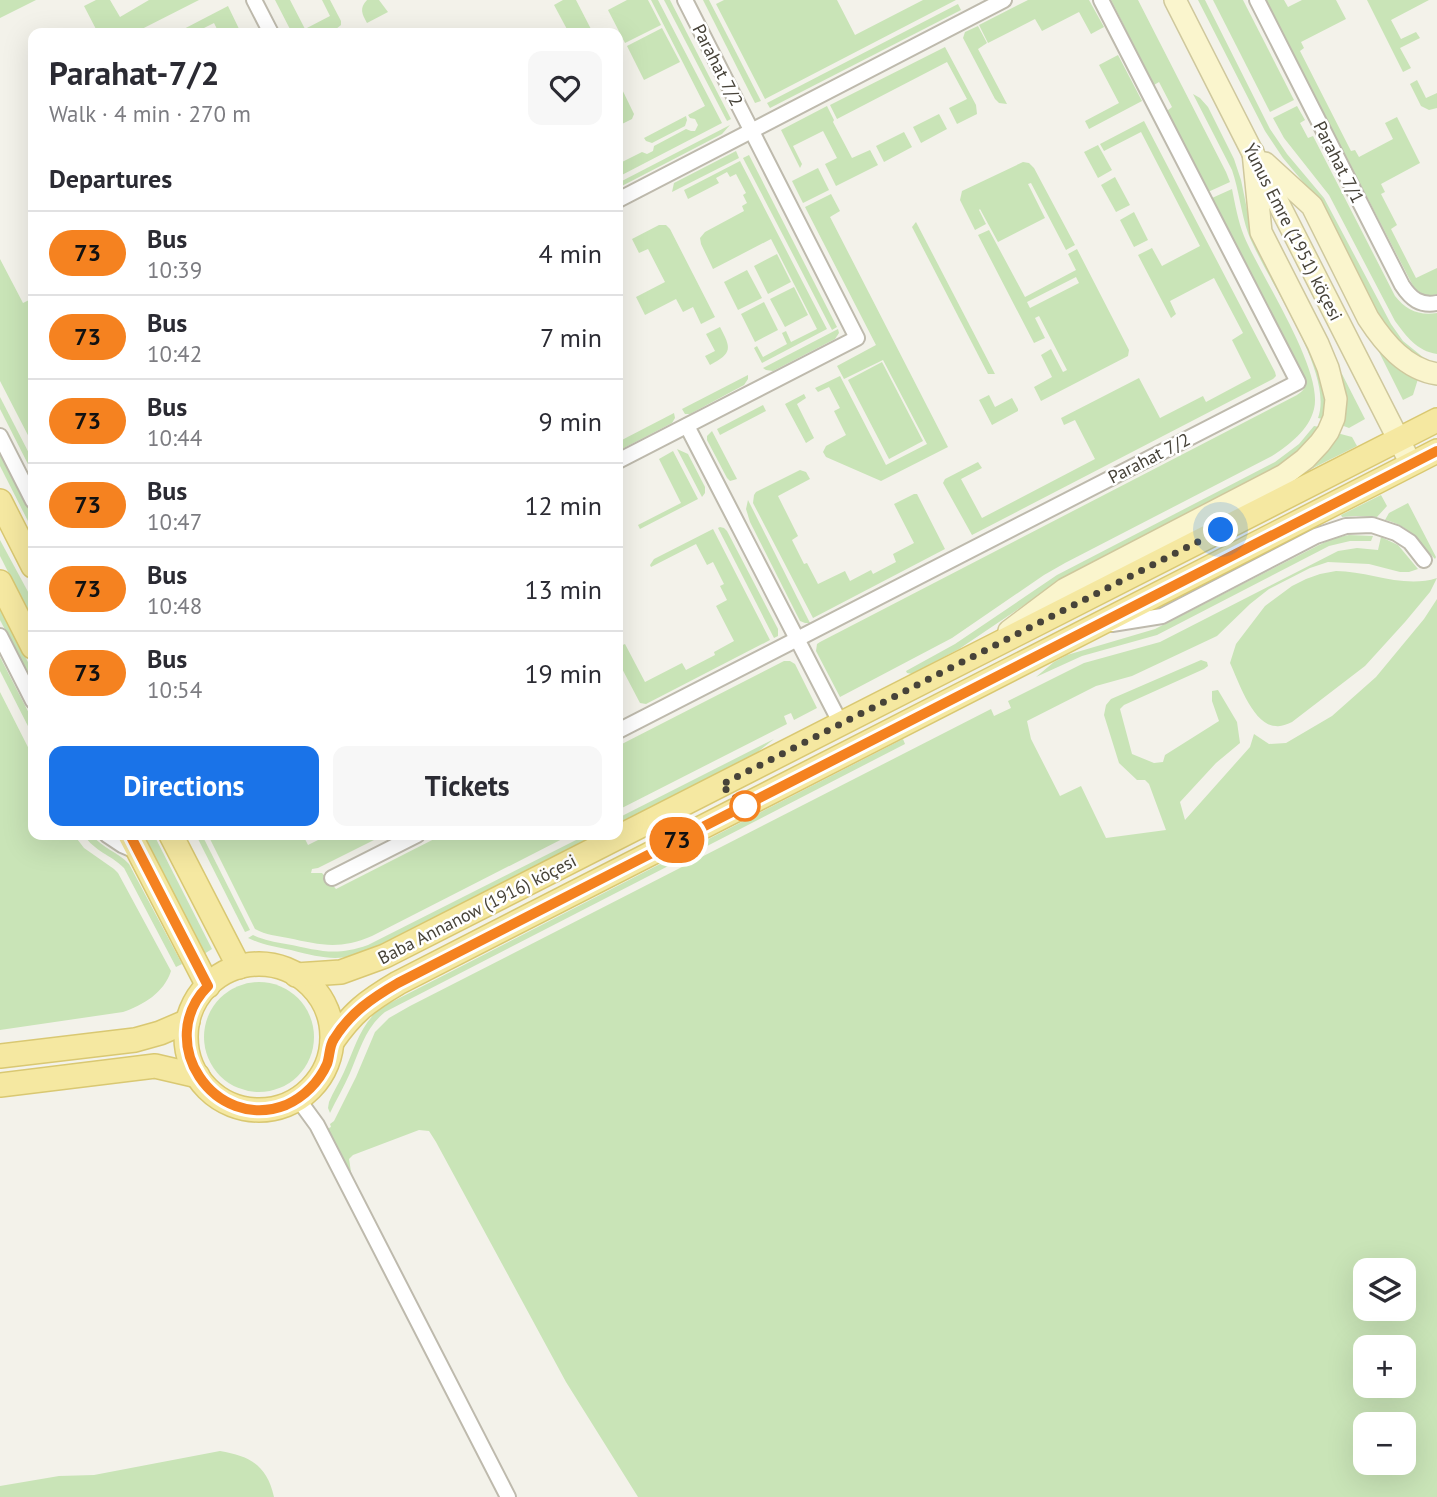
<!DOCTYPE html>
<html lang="en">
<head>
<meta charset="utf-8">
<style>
	:root { --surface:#fff; --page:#f7f7f7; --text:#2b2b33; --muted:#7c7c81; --line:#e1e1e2; --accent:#1a73e8 }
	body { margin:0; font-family:"PT Sans",sans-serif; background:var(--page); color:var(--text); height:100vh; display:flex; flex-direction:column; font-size:26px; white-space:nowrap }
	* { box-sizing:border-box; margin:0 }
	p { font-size:23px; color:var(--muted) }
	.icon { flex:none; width:38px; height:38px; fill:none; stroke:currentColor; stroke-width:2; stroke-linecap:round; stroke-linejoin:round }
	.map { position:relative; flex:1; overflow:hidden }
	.sheet { position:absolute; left:28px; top:28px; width:595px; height:812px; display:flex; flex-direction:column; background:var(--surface); border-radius:14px; box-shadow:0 7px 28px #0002 }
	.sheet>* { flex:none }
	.badge { padding:0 14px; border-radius:23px; font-size:24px; line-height:46px }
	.buttons { position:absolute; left:1353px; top:1258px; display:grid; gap:14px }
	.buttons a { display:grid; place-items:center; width:63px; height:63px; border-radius:14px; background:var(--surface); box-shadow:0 7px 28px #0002; font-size:35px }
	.you { position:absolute; width:35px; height:35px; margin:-18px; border:5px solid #fff; border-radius:50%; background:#1a73e8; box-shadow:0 0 0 10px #1a73e833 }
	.map>.badge { position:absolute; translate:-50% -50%; box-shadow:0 0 0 4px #fff }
	h2 { padding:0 21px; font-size:26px; line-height:63px }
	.round { display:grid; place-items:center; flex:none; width:74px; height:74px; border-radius:14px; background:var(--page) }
	.head { display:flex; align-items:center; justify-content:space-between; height:119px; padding:0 21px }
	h1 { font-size:33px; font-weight:800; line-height:52px }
	.action { display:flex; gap:14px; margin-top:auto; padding:14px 21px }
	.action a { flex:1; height:80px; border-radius:14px; background:var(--accent); color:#fff; font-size:28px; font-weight:800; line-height:80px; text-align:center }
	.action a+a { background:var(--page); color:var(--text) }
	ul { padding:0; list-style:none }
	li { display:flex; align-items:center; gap:21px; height:84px; padding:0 21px; border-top:2px solid var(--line) }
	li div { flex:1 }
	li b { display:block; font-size:26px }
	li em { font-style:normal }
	li .badge { min-width:77px; font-weight:700; text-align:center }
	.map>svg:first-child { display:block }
	.green { fill:#c9e4b7; fill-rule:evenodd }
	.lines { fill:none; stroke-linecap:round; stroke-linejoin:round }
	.street-casing { stroke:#bebaad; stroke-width:18 }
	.secondary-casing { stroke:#cfc89d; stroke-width:24 }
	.primary-casing { stroke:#d9c872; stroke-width:26 }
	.street { stroke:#fff; stroke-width:14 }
	.secondary { stroke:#faf5cd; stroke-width:21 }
	.primary { stroke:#f5e8a1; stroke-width:23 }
	.line-casing { stroke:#fff; stroke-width:16 }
	.line { stroke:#f58220; stroke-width:10 }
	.walk { stroke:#474339; stroke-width:7; stroke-dasharray:0 12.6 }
	.stop-dot { fill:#fff; stroke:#f58220; stroke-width:3.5 }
	.labels { text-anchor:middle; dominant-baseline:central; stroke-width:5; stroke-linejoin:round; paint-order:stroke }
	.street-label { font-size:18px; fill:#474339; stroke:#fff }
</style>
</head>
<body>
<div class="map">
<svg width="1437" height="1497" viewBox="0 0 1437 1497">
	<rect width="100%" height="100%" fill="#f3f2ea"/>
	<g class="green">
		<polygon points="0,0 36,0 0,18"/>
		<polygon points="96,0 110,0 120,17 149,0 199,0 134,33 98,33 84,6"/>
		<path d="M275 0H290L305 29 330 16 322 0H330L341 21V25C328 37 309 33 292 33Z"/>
		<path d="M379 0 388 12 367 23C362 14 359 8 367 0Z"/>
		<polygon points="563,0 576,0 593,33 569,33 554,5"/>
		<polygon points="627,0 648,0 661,25 625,43 608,10"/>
		<polygon points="651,0 658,0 722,123 618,177 618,164 642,152 647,154 653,151 654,146 686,129 691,131 695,131 698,125 695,119 690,118 688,115 705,106"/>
		<polygon points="664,0 670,0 731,119 727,121"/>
		<polygon points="703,0 709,0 761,101 755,103"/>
		<polygon points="724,0 837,0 855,35 923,0 956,0 765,99 716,4"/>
		<polygon points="1028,0 1089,0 1104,27 1091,34 1079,12 1042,31 1035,19 988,43 979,25"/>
		<polygon points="1111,0 1138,0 1226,172 1230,182 1208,192 1167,111 1172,107 1159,82 1154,85"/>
		<polygon points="1198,0 1205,0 1270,129 1287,154 1324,198 1391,324 1403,341 1424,358 1422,364 1406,352 1378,315 1319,201 1283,158 1265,131"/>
		<polygon points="1213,0 1243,0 1294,100 1270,112"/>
		<path d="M1265 0H1284L1288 7 1302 0H1336L1346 19 1301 42 1304 48 1300 51 1351 151 1355 150 1359 157 1393 139 1385 123 1397 117 1420 163 1381 184 1385 192 1381 194 1397 225 1391 229 1416 278 1437 268V294C1427 298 1417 293 1412 284Z"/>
		<polygon points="1367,0 1429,0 1391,20 1401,39 1416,32 1420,38 1400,48 1411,68 1403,72"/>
		<polygon points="958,4 961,10 770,108 767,103"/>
		<polygon points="228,6 241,33 219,33 214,23 194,33 176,33"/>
		<polygon points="978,26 987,43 978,49 1007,104 999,103 995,99 963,38 965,32"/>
		<polygon points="662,28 680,62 644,80 627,46"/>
		<polygon points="945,47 976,105 977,114 957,124 949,108 967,99 947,62 837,119 830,105"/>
		<polygon points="1118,55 1142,101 1089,129 1085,121 1119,103 1099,65"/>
		<polygon points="1417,80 1426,98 1437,93 1437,108 1429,110 1421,106 1410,84"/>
		<polygon points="618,81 634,114 632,119 618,126"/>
		<path d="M1193 94 1200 98 1208 107 1234 159 1241 180 1250 224 1308 343 1321 378 1327 405 1323 419 1318 418C1335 372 1265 278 1248 233 1241 213 1239 190 1232 170Z"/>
		<polygon points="827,106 834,120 833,122 852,158 870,150 878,165 836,186 825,164 837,158 823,131 793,146 802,164 800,168 781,130"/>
		<path d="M1297 106 1305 120 1300 123 1308 138 1313 136 1395 296C1406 310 1419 316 1437 313V354C1417 351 1406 336 1395 321L1329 195 1284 138 1273 118Z"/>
		<polygon points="939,114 947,129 921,143 913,127"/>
		<polygon points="686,116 687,120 685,126 652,143 646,141 644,138"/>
		<polygon points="1144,121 1275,372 1276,376 1273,379 972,535 943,483 945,479 978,462 982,468 961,479 982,518 1095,459 1075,420 1064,425 1061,418 1139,378 1160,418 1203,396 1206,402 1251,378 1232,340 1243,333 1214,278 1170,301 1176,314 1171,318 1138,255 1152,248 1162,266 1200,246 1141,132 1104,151 1100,144"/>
		<polygon points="730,125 722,134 618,188 618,183"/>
		<polygon points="904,132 912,147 884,162 876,146"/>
		<polygon points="1098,145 1112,170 1098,178 1084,152"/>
		<polygon points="736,151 739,158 672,192 674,183"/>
		<polygon points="749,155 837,327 832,330 743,158"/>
		<polygon points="740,161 827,329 762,363 754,348 757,346 763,357 787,344 782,333 786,331 791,342 817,329 771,239 713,269 701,244 700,238 705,232 744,211 742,206 747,203 743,195 746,193 736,174 730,177 727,172 716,178 719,183 688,199 684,190"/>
		<polygon points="1023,162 1029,163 1034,168 1075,245 1066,250 1031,183 1028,184 1045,218 998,242 980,209 979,210 986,224 975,230 960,200 962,191"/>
		<polygon points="818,168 829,190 803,203 792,181"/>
		<polygon points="1115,177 1130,205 1116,212 1101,185"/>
		<path d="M1232 189C1235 204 1238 221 1244 236 1260 275 1324 370 1314 409 1309 430 1289 445 1272 456L1065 563 1044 575 952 638 840 697 816 651 817 644 820 642 1297 395C1304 391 1306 387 1305 380L1212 198Z"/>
		<polygon points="831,194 840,211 830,217 948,447 881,481 826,457 823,452 826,446 846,435 834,411 840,408 829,387 818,392 815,388 840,376 886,465 927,444 883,360 844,379 837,366 876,345 805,207"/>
		<polygon points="1134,212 1148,240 1134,247 1120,220"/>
		<polygon points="916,222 995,374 988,374 912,227"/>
		<polygon points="659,225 666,225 670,229 715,317 701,324 693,307 683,312 676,299 645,315 636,297 665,282 648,249 639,253 632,239"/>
		<path d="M989 230 1025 297 1076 270 1068 254 1077 249 1129 350 1128 356 1041 401 1034 387 1052 377 1041 355 1051 349 1063 372 1067 370 1039 316 1035 318 1045 338 1034 343 978 235ZM1076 277 1079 283 1030 308 1027 302Z"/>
		<polygon points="777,254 791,282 768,294 754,266"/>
		<polygon points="0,259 23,303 33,298 33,445 0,381"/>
		<polygon points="747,270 762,298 738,310 724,282"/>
		<polygon points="794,287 808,315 785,327 770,299"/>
		<polygon points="764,302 778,330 755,342 741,314"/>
		<path d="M720 327C731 348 733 353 710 365L705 356 715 351 706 334Z"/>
		<polygon points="838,329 839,333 835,339 773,371 766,370 763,368"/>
		<polygon points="1378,350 1404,372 1418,379 1413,395 1403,400"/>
		<polygon points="882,362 923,441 889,459 848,380"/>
		<polygon points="1342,374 1365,419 1349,428 1341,425 1340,375"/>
		<polygon points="748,375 748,379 744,385 690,414 685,414 682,409"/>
		<polygon points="804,394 806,398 797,404 814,438 806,443 785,404"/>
		<polygon points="989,395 995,407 1012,398 1018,409 1018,411 992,425 979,400"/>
		<polygon points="0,397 33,461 33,474 0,409"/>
		<polygon points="763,405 766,411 720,435 717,429"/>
		<polygon points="674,413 675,418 672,423 618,451 618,442"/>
		<polygon points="1314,426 1320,427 1317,433 1287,462 1060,581 959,649 912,674 907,673 906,671 955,644 1057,575 1275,462 1299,444"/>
		<polygon points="712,431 737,479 730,481 727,478 707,440 707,436"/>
		<polygon points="1337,433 1352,437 1357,446 1307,471 1306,470"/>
		<polygon points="677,449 688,454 705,487 705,493 702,497"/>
		<polygon points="0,451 33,516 33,531 0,466"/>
		<polygon points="673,451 698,499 640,529 638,525 681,503 659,459"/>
		<polygon points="800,470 806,472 810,479 778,496 798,536 792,540 804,564 807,563 818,584 845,571 850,581 871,570 873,574 896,562 893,554 914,543 894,504 914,494 917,494 918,496 945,549 813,618 753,503 754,495 756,492"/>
		<polygon points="1381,495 1387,506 1377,517 1356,516 1342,517 1341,515"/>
		<polygon points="748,500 810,623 805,623 800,621 750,522 746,509"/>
		<path d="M1408 503 1436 557 1435 559C1419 542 1409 525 1385 520L1389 513Z"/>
		<polygon points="720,527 724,528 727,531 778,629 778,636 774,638 718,528"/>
		<polygon points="713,529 770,640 646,704 640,703 618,661 618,647 625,644 645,682 682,663 686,670 715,655 714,652 734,641 716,606 727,600 720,586 724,584 713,562 707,565 696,544 651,567 650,565 654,559"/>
		<polygon points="1349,535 1373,536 1371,541 1350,541 1329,546 1157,635 1082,656 1036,677 1054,662 1067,655 1155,629 1319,545 1334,538"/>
		<path d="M1381 537 1398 545 1418 569 1409 572H1400L1369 564 1328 562 1310 568 1269 589 1250 604 1217 636 1132 676 1096 686 1027 721 1031 739 1060 796 1081 786 1106 838 1166 830 1149 784 1145 780H1137L1119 763 1104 715 1106 705 1111 699 1201 660 1207 662 1208 666 1204 669 1124 705 1120 709 1132 754 1154 763 1163 762 1165 755 1219 721 1212 701V691L1218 690 1237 722 1240 743 1216 763 1180 802 1185 820 1250 747 1254 734 1269 744 1286 743 1332 716 1376 677 1424 619 1437 599V1497H638L566 1382 436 1142 429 1131 419 1130 353 1155 349 1159 352 1178 325 1130 331 1127 330 1124 334 1121 356 1077 375 1032 389 1018 410 1006 991 709 994 716 1011 708 1008 701 1084 663 1160 642 1338 551 1357 548 1378 550ZM1365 1270H1404V1309H1365ZM1365 1348H1404V1386H1365ZM1365 1424H1404V1463H1365Z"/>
		<polygon points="0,540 33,601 33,621 0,556"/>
		<path d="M1336 571C1369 571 1404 589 1437 578L1430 592 1405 622 1365 666 1292 722C1287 724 1281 727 1276 726 1253 726 1238 680 1230 663L1236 644 1265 606 1292 586 1306 579 1320 574Z"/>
		<polygon points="0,607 33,672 33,684 0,620"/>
		<polygon points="0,657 33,721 33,736 0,671"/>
		<polygon points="784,661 790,661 795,664 817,708 794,720 791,713 784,716 787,724 618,810 618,746"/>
		<path d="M0 692 33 757V835H74L84 848 114 869 118 873 171 971C164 993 143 1005 123 1012L0 1030Z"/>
		<polygon points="774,739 750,758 618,825 618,818"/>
		<path d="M903 739 905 744 385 1012C365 1028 360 1050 350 1073 344 1087 336 1100 330 1113L328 1108 329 1102C333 1092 339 1083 344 1072 355 1048 360 1024 382 1007Z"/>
		<path d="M84 835H92C102 848 118 852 129 864L182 964 176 967 124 868C110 854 95 852 84 835Z"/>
		<polygon points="143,835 154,835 212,949 204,954"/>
		<polygon points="196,835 202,835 250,930 245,932"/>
		<path d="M208 835H303L308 845 328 835H346L348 838 353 835H384L318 868 312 869 311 873H322L336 889 442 835H570L372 936C339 950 321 945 288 938 277 936 266 935 255 929Z"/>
		<path d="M586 835H598L378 947C343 963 326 959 291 950 275 947 263 945 248 938L253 935C264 940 274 942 286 944 319 950 334 957 368 945Z"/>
		<circle cx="259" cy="1037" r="55"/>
		<path d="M220 1451C250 1456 267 1465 274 1497H0V1486L59 1476 94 1475Z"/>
	</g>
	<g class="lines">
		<g class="street-casing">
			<g id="street">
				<polyline points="254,0 271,33"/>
				<path d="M1257 0 1402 285C1411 299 1420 306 1437 303"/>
				<polyline points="618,200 1004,0"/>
				<polyline points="687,426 841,724"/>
				<polyline points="0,436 33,501"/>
				<polyline points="618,461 857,338 685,0"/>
				<polyline points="1112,624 1162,616 1316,536 1346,526 1372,525 1396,533 1410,542 1424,560"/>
				<polyline points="0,636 33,701"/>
				<polyline points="618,731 1298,382 1101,0"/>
				<polyline points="107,835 122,845 138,852"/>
				<polyline points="332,878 417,835"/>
				<polyline points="298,1099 317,1125 508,1497"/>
			</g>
		</g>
		<g class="secondary-casing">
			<g id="secondary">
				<polyline points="1175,0 1411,464"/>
				<path d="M1265 163 1312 206 1368 318C1385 344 1406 369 1437 374"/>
				<polyline points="1009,631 1065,589 1284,475 1305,459 1320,443 1328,432 1334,418 1336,399 1328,368 1318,344 1261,232 1253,152"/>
			</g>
		</g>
		<g class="primary-casing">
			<g id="primary">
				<polyline points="0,501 33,566"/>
				<polyline points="0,582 33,647"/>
				<polyline points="130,835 208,986"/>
				<polyline points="171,835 239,967"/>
				<circle cx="259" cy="1037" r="73"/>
				<polyline points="296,975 341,972 385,956 1437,420"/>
				<path d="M332 1042C353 1012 366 1002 398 983L1437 451"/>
				<polyline points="0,1056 135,1040 160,1033 188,1021"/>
				<polyline points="0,1085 155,1066 198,1076"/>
			</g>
		</g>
		<use href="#street" class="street"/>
		<use href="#secondary" class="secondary"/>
		<use href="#primary" class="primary"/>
	</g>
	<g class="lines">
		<g class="line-casing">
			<path id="line" d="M130 835 208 986C153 1041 214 1133 286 1105 304 1097 319 1082 327 1064 330 1056 329 1046 334 1039 350 1013 372 998 398 983L1437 451"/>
		</g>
		<use href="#line" class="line"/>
		<polyline class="walk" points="745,806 721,785 1221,530"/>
	</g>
	<circle class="stop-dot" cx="745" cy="806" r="14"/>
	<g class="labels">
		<g class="street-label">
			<text transform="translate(718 65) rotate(63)">Parahat 7/2</text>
			<text transform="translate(1339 162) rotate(63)">Parahat 7/1</text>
			<text transform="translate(1293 232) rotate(63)">Ýunus Emre (1951) köçesi</text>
			<text transform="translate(1149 458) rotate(-27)">Parahat 7/2</text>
			<text transform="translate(477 909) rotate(-27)">Baba Annanow (1916) köçesi</text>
		</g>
	</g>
</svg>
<div class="buttons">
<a><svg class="icon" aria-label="layers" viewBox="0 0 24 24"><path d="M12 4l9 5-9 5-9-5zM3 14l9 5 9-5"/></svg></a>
<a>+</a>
<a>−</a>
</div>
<div class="you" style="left:1221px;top:530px"></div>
<b class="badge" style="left:677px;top:840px;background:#f58220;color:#111">73</b>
<section class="sheet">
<div class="head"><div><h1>Parahat-7/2</h1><p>Walk · 4 min · 270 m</p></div><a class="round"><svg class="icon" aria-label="heart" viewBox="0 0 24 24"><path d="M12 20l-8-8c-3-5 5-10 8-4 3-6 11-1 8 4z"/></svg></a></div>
<h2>Departures</h2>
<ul>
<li><span class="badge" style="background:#f58220;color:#111">73</span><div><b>Bus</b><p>10:39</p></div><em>4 min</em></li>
<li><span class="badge" style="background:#f58220;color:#111">73</span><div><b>Bus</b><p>10:42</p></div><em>7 min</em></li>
<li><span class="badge" style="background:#f58220;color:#111">73</span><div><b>Bus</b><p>10:44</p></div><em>9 min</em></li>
<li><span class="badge" style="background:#f58220;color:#111">73</span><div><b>Bus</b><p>10:47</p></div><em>12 min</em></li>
<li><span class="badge" style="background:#f58220;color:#111">73</span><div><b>Bus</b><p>10:48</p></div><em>13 min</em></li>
<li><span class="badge" style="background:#f58220;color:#111">73</span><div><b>Bus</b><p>10:54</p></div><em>19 min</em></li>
</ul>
<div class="action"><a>Directions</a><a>Tickets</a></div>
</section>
</div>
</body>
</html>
